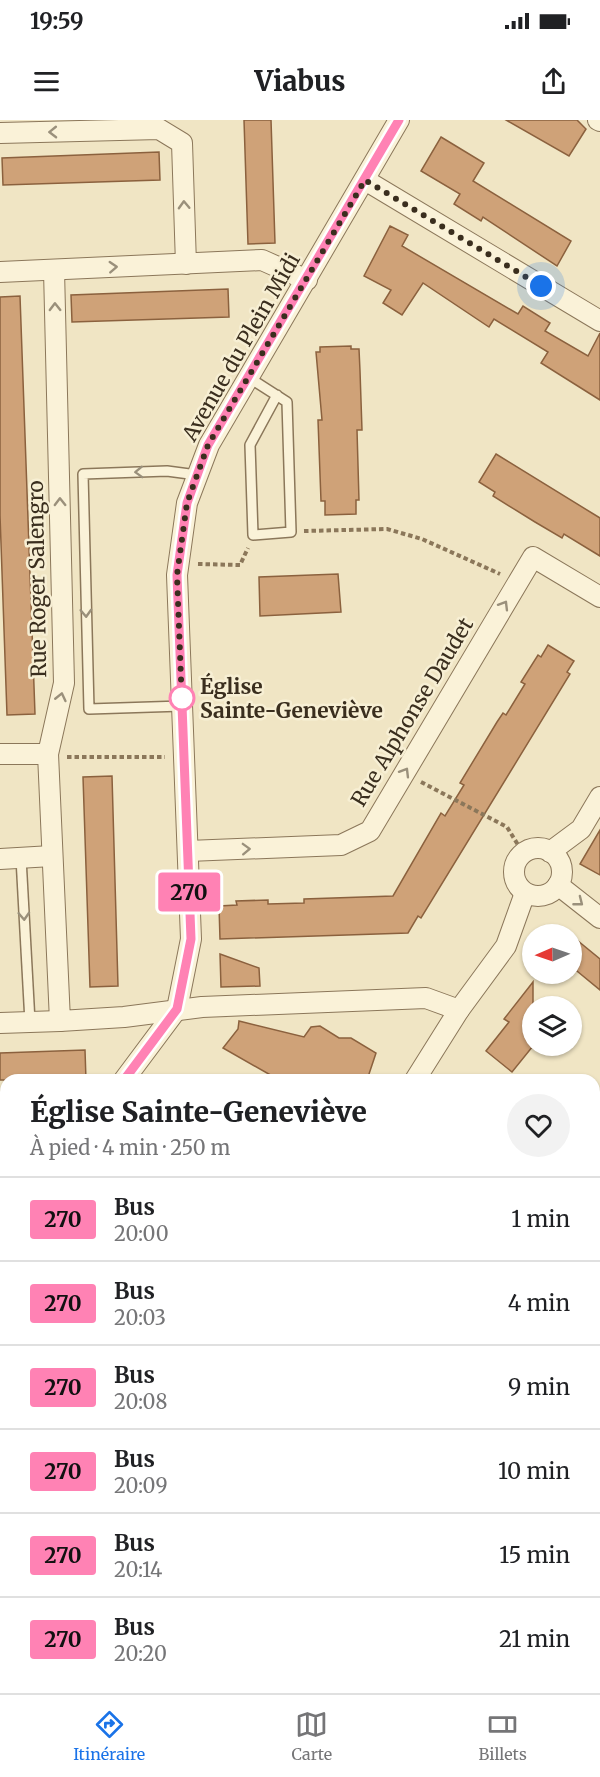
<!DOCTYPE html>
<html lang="fr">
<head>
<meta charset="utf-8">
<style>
	:root { --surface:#fff; --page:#f2f2f2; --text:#202124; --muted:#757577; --line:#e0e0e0; --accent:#1a73e8 }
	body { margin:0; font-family:Merriweather,serif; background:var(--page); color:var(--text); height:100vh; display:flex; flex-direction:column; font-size:22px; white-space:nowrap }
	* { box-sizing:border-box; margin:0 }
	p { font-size:20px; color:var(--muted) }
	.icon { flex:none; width:33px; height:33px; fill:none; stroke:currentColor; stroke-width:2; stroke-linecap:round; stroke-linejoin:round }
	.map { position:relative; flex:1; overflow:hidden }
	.side { position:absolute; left:0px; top:954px; width:600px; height:620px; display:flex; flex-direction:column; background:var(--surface); border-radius:18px 18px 0 0; box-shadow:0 2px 4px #0004 }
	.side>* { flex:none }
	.badge { padding:0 12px; border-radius:4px; font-size:21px; line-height:39px }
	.needle { width:39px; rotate:268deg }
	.fabs { position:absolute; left:522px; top:804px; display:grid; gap:12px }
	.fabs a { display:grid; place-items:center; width:60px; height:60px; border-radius:50%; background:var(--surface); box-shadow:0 2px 4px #0004; font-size:30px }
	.you { position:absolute; width:30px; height:30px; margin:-15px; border:4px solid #fff; border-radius:50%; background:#1a73e8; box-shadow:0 0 0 9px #1a73e833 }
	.map>.badge { position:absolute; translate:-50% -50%; box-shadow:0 0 0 3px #fff }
	.round { display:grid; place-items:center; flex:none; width:63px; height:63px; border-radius:32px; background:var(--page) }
	.headline { display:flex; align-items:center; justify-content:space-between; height:102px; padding:0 30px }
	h1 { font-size:28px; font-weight:800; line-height:45px }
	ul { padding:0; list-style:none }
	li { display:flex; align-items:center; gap:18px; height:84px; padding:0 30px; border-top:2px solid var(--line) }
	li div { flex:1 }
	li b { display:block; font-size:22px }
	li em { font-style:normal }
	li .badge { min-width:66px; font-weight:700; text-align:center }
	.status { display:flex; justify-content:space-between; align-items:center; height:42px; padding:0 30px; background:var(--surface); direction:ltr }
	.status svg { height:16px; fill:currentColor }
	header { display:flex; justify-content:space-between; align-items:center; height:78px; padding:0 30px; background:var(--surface); font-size:27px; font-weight:800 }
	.dock { display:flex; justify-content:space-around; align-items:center; height:84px; border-top:2px solid var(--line); background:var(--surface); font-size:16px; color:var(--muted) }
	.dock a { display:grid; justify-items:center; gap:3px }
	.dock .active { color:var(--accent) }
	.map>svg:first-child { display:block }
	.building { fill:#cfa278; stroke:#8b613e; stroke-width:1.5 }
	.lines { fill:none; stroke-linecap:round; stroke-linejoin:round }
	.lane-casing { stroke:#8b775a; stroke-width:12 }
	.street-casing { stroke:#8b775a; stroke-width:22 }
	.path { stroke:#8b775a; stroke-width:4; stroke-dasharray:4.5 3; stroke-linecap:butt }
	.lane { stroke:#faf2d8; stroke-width:9 }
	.street { stroke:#faf2d8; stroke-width:20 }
	.rail-casing { stroke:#3a2e1e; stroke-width:7 }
	.rail { stroke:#f7efd4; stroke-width:4.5; stroke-dasharray:14; stroke-linecap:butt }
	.oneway { stroke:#9a907b }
	.line-casing { stroke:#fff; stroke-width:14 }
	.line { stroke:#ff82b4; stroke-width:9 }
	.walk { stroke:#3a2e1e; stroke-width:6; stroke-dasharray:0 10.8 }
	.stop-dot { fill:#fff; stroke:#ff82b4; stroke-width:3 }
	.labels { text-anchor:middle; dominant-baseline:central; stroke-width:5; stroke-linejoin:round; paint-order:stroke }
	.street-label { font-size:21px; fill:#3a2e1e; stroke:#f7efd4 }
	.stop-label { font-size:21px; font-weight:bold; fill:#3a2e1e; stroke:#f7efd4; text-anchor:start }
</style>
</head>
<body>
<div class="status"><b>19:59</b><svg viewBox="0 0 49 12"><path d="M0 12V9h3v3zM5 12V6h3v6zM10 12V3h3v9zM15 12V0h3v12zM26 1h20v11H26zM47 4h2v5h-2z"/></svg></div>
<header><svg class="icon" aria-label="menu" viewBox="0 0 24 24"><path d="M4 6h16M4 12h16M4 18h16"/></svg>Viabus<svg class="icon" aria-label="share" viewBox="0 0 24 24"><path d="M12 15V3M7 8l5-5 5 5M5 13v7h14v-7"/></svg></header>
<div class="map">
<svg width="600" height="1573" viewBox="0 0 600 1573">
	<rect width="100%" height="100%" fill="#f0e5c4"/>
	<g class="building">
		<polygon points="244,0 271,0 275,123 248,124"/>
		<polygon points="506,0 577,0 586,9 569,36"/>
		<polygon points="441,17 484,43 473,61 571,121 557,146 483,97 481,101 454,84 460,74 421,51"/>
		<polygon points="159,32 160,60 3,65 2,38"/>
		<polygon points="390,106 408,115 402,126 518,194 523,186 550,203 545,211 588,236 600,213 600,280 541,243 548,232 494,199 489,207 423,163 402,195 383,183 391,170 364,156"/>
		<polygon points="228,169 229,197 72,202 71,175"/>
		<polygon points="20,176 35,594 7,595 0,395 0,177"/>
		<polygon points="351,226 351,229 359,229 360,251 362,310 357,310 359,380 356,380 356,394 325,395 325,381 321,381 318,300 322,300 316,232 320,232 320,227"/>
		<polygon points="496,334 600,398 600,436 564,414 562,418 535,402 493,376 495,372 479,362"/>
		<polygon points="338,454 341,492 260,496 259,457"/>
		<polygon points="548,525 574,541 567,552 570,554 421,798 418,796 408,813 220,819 219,786 237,785 236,781 268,780 268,784 304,783 304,779 393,776 441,693 445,696 464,665 460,663 497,602 503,593 506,595 525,564 521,562 538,535 541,537"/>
		<polygon points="112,656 118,866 90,867 83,657"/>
		<polygon points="600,710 600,755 580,744"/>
		<polygon points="572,816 600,839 600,870 572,847"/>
		<polygon points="220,834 259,848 260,866 221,867"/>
		<polygon points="533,862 533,926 512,952 486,931 509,902 504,899"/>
		<polygon points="239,901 304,917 311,907 320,906 339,918 351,918 376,933 367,960 282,960 274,957 223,928 238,909"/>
		<polygon points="85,930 86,960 0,960 0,933"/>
	</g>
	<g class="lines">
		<g class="lane-casing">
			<g id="lane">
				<polyline points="248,257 287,282 291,412 253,415 250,325 277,275"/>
				<polyline points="182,586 89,589 83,354 167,351 197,355"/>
				<polyline points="21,738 30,902"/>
				<polyline points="0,1011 6,1011"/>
				<polyline points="599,1371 596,1417 600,1420"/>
			</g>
		</g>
		<g class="street-casing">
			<g id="street">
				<polyline points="598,0 600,1"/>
				<polyline points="0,13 159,9 182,23 186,144"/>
				<polyline points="365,60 600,201"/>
				<polyline points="54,150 64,563 48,634 60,901 124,897 202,887 426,878 459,890"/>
				<polyline points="0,152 262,140 307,160"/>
				<polyline points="0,634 48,634"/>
				<circle cx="538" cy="752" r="24"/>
				<polyline points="188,731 341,725 370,711 533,437 600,477"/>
				<polyline points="550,732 581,709 600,677"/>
				<polyline points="0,739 52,736"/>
				<polyline points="558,765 600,798"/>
				<polyline points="0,903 60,901"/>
				<polyline points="124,960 177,889 191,819 177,455 187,383 209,325 399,0"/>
				<polyline points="415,960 459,890 506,826 525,773"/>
				<polyline points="0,1113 6,1108"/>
				<polyline points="594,1127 600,1132"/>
				<polyline points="594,1366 600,1371"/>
				<polyline points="6,1477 1,1489 6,1503"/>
				<polyline points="78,1568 81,1573"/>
				<polyline points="305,1568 310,1573"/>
				<polyline points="527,1571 527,1573"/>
			</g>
		</g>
		<g class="path">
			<polyline points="304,411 387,409 422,419 500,454"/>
			<polyline points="198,444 240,445 248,428"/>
			<polyline points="67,637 165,637"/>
			<polyline points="421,662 507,707 523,733"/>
			<polyline points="594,1459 600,1458"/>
			<polyline points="594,1546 600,1546"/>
			<polyline points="393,1568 393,1573"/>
			<polyline points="505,1568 505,1573"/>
		</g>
		<use href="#lane" class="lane"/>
		<use href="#street" class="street"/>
		<g class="rail-casing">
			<g id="rail">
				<polyline points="0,1555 6,1560"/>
				<polyline points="14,1568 20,1573"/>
			</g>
		</g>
		<use href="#rail" class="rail"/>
	</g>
	<defs><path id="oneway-chevron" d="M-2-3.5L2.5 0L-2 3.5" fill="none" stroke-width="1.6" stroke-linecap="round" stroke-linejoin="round" transform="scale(1.5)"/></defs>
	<g class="oneway">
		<use href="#oneway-chevron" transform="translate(53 12) rotate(179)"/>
		<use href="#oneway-chevron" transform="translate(184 85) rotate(-92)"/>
		<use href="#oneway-chevron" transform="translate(113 147) rotate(-3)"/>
		<use href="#oneway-chevron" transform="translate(55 187) rotate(-91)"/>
		<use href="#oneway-chevron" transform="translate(139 352) rotate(178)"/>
		<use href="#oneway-chevron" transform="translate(60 382) rotate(-91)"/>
		<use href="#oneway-chevron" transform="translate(504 485) rotate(-59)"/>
		<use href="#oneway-chevron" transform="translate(86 493) rotate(88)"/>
		<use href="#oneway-chevron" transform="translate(61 577) rotate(-77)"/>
		<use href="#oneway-chevron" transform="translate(405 652) rotate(-59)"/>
		<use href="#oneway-chevron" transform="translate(246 729) rotate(-2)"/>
		<use href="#oneway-chevron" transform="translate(579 782) rotate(38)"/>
		<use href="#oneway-chevron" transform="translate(24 796) rotate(87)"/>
	</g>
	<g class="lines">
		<g class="line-casing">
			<polyline id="line" points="124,960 177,889 191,819 177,455 187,383 208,325 399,0"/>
		</g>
		<use href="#line" class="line"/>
		<polyline class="walk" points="182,578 182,585 177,455 187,383 208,325 365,60 541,166"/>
	</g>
	<circle class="stop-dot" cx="182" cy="578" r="12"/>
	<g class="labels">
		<g class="street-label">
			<text transform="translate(241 227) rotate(-60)">Avenue du Plein Midi</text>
			<text transform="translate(37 459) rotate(-91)">Rue Roger Salengro</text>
			<text transform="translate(412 592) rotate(-59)">Rue Alphonse Daudet</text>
		</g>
		<g class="stop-label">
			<text x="200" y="566">Église<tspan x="200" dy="24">Sainte-Geneviève</tspan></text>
		</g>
	</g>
</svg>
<div class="fabs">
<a><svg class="needle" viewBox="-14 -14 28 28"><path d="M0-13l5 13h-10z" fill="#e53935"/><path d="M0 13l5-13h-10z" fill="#757577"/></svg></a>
<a><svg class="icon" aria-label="layers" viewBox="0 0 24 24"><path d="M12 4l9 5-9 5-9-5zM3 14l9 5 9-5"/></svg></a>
</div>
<div class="you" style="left:541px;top:166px"></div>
<b class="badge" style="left:189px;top:772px;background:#ff82b4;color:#111">270</b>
<section class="side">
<div class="headline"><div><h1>Église Sainte-Geneviève</h1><p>À pied · 4 min · 250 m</p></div><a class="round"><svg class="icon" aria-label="heart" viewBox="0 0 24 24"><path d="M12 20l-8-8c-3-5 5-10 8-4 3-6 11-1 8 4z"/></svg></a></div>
<ul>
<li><span class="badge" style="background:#ff82b4;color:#111">270</span><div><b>Bus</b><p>20:00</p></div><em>1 min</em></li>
<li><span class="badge" style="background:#ff82b4;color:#111">270</span><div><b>Bus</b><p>20:03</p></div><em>4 min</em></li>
<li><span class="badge" style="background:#ff82b4;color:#111">270</span><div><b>Bus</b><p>20:08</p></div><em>9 min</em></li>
<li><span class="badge" style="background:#ff82b4;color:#111">270</span><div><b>Bus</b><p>20:09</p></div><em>10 min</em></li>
<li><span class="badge" style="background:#ff82b4;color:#111">270</span><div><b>Bus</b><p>20:14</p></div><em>15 min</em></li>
<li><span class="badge" style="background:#ff82b4;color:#111">270</span><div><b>Bus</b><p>20:20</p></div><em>21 min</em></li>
</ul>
</section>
</div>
<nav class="dock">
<a class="active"><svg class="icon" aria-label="directions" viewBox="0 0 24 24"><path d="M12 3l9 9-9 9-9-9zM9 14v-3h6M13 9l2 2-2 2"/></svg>Itinéraire</a>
<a><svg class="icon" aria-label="map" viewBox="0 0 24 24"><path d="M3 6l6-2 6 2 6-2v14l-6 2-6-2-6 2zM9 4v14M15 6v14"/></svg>Carte</a>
<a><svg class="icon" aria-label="tickets" viewBox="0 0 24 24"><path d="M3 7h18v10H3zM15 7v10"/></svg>Billets</a>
</nav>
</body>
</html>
